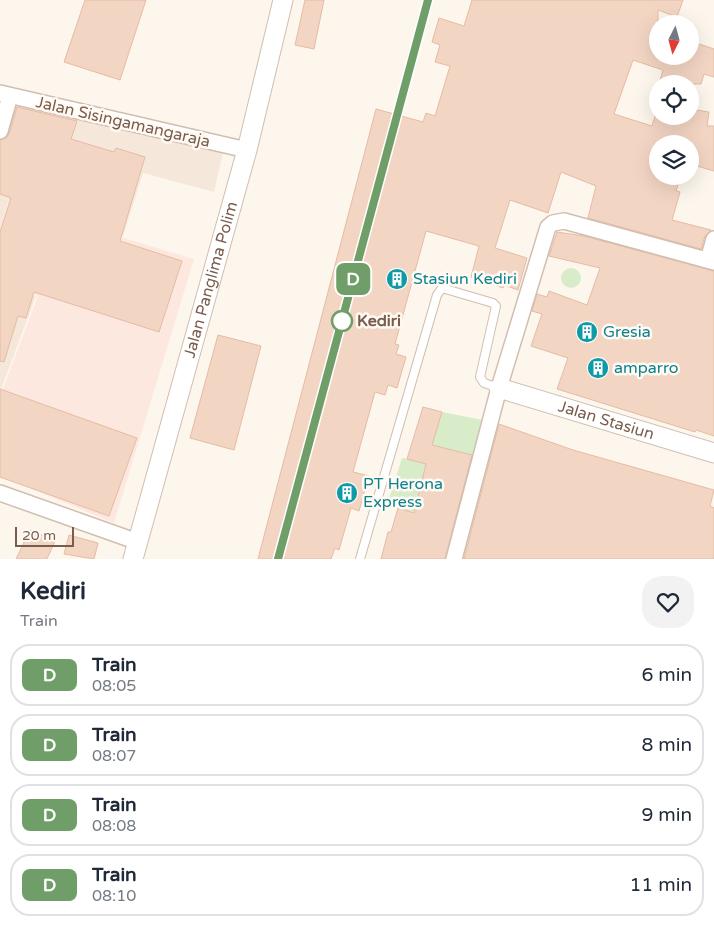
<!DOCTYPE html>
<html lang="en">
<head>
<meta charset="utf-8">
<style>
	:root { --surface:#fff; --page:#f2f2f3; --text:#1f2937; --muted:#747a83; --line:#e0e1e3 }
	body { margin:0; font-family:"Varela Round",sans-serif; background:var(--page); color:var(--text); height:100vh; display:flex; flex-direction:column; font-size:19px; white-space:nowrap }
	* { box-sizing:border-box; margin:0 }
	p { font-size:16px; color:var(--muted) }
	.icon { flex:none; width:28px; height:28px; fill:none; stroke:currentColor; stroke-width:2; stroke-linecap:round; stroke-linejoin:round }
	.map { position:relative; height:559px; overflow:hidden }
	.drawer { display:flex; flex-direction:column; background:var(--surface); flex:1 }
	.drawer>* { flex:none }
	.badge { padding:0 10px; border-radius:8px; font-size:18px; line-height:32px }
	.needle { width:32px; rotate:186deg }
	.controls { position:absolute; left:649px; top:15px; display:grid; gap:10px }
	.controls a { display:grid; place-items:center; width:50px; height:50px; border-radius:50%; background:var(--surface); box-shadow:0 5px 20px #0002; font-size:25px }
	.scale { position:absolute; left:15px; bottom:12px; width:59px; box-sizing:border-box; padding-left:5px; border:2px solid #7a5c4d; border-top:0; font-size:14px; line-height:18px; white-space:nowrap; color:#7a5c4d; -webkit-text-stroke:4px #fffaf3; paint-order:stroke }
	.map>.badge { position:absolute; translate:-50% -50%; box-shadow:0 0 0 2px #fff }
	.round { display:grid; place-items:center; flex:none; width:52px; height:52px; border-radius:20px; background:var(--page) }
	.overview { display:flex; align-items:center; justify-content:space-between; height:85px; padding:0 20px }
	h1 { font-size:24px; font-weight:700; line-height:38px }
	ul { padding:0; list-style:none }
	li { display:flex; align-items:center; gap:15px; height:62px; margin:0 10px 8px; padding:0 10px; border:2px solid var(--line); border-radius:20px }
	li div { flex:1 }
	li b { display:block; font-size:19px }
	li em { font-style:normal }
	li .badge { min-width:55px; font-weight:700; text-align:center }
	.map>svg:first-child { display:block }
	.residential { fill:#f5e8da }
	.commercial { fill:#fde8e0 }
	.green { fill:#d8ecc9 }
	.building { fill:#f3d5c3; stroke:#e6bba3 }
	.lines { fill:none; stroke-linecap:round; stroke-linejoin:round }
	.service-casing { stroke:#d1beb0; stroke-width:10 }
	.minor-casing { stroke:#d1beb0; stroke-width:18 }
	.tertiary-casing { stroke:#d1beb0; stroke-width:21 }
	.service { stroke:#fff; stroke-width:8 }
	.minor { stroke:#fff; stroke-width:15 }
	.tertiary { stroke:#fff; stroke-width:19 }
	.rail { stroke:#b9a8c9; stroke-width:4; stroke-dasharray:8 5; stroke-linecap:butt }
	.line-casing { stroke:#fff; stroke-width:11 }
	.line { stroke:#6f9e68; stroke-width:8 }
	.stop-dot { fill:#fff; stroke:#6f9e68; stroke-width:2.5 }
	.labels { text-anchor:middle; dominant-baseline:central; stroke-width:5; stroke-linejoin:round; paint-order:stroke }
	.street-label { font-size:16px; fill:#7a5c4d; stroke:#fffaf3 }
	.culture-label { font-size:16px; fill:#0d838f; stroke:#fffaf3; text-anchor:start }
	.stop-label { font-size:16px; font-weight:bold; fill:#7a5c4d; stroke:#fffaf3; text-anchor:start }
</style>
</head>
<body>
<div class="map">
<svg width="714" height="559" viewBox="0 0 714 559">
	<rect width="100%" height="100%" fill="#fdf6ec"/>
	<g class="residential">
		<polygon points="0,98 223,152 214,192 143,173 123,236 10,203 0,226"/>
		<polygon points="0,284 36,296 0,392"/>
	</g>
	<polygon class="commercial" points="7,203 194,259 114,523 0,476 0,397 38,296 0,283 0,225"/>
	<g class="green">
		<circle cx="571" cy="278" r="10"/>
		<polygon points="442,412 493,422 465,527 387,505 402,458 407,459"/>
	</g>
	<g class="building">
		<polygon points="85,0 146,0 120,80 64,62"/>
		<polygon points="305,0 324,0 314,49 295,45"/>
		<polygon points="472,0 683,0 677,17 658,10 658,56 690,56 690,41 714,49 714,77 704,74 701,84 659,84 663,70 633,60 614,114 652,126 655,116 690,116 690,109 709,112 707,126 714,126 714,171 690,164 690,144 658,144 658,176 681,176 676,191 680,192 672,220 711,230 705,236 701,249 588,218 596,186 561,172 548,213 510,200 495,248 527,258 518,290 504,285 503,288 471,277 479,246 426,231 395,344 399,345 396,354 406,357 397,388 388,385 385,395 375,392 353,472 369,476 359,511 351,508 339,550 335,548 331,559 258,559 376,109 423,122 426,113 435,116 450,66 435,62 440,45 432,42 439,18 464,26"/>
		<polygon points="17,107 77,121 71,139 114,152 116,148 145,157 120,241 182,261 159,332 34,292 26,318 18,316 4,362 0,361 0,232 11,198 0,194 0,140 6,138 9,134"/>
		<polygon points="557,232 584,236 714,271 714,436 696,430 695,432 557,389 568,358 531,346 542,314 532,311 537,294 547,297 549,291 587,305 600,268 549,256"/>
		<polygon points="218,335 261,346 234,450 190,438"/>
		<polygon points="0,389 137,438 109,516 0,477"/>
		<polygon points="423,407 442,412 432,445 472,455 445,559 381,559 388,532 391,532 398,508 414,513 426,464 407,459"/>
		<polygon points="499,424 573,450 714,490 710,506 714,508 714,559 464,559"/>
		<polygon points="30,530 55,541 47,559 16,559"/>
		<polygon points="69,535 98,543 94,559 64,554"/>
	</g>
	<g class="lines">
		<g class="service-casing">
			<polyline id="service" points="360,559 437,295 442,288 493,303 496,306 480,377 484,383 499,388"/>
		</g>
		<g class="minor-casing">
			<g id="minor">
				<polyline points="0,93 247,150"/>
				<polyline points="0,131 10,96"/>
				<polyline points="708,260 714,239"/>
				<polyline points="0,493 138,542"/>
				<polyline points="454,559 499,388 548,227 553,223 564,221 714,262"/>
			</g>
		</g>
		<g class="tertiary-casing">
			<g id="tertiary">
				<path id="s1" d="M499 388 714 453"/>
				<path id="s2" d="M133 559 247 150 283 0"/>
			</g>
		</g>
		<use href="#service" class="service"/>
		<use href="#minor" class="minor"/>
		<use href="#tertiary" class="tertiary"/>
		<polyline class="rail" points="398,113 428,0"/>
	</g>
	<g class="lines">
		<g class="line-casing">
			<polyline id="line" points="278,559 428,0"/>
		</g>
		<use href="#line" class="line"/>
	</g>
	<defs>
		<g id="building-disc" transform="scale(1.125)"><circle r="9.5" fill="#0f9aa8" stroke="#fffaf3"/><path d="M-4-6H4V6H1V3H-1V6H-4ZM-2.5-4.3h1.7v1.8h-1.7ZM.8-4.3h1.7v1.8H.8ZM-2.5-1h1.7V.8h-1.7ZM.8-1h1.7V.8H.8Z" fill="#fff"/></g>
	</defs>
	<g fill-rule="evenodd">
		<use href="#building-disc" x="397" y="279"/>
		<use href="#building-disc" x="587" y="332"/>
		<use href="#building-disc" x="598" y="368"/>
		<use href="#building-disc" x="347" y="493"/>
	</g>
	<circle class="stop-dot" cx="342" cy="321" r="10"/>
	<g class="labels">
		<g class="street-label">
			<text transform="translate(123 122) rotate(13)">Jalan Sisingamangaraja</text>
			<text stroke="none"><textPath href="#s2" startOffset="290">Jalan Panglima Polim</textPath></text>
			<text stroke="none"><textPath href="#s1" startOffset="112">Jalan Stasiun</textPath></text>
		</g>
		<g class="culture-label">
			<text x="413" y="279">Stasiun Kediri</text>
			<text x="603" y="332">Gresia</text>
			<text x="614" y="368">amparro</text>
			<text x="363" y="484">PT Herona<tspan x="363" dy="18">Express</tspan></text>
		</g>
		<g class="stop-label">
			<text x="357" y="321">Kediri</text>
		</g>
	</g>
</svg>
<div class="controls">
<a><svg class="needle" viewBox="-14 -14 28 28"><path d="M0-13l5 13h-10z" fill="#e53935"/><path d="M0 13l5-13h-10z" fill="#747a83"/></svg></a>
<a><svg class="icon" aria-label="locate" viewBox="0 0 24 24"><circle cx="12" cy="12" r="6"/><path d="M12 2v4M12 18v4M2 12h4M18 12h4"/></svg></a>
<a><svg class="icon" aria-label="layers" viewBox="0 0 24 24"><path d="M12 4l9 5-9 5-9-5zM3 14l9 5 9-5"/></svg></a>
</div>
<div class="scale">20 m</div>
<b class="badge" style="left:353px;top:279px;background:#6f9e68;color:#fff">D</b>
</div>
<section class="drawer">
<div class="overview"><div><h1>Kediri</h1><p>Train</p></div><a class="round"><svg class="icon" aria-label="heart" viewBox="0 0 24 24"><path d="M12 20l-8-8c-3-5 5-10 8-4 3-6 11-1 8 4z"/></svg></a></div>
<ul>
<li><span class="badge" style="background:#6f9e68;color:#fff">D</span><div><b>Train</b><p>08:05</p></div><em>6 min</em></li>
<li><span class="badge" style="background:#6f9e68;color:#fff">D</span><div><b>Train</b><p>08:07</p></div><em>8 min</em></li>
<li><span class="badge" style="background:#6f9e68;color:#fff">D</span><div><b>Train</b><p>08:08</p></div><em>9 min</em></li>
<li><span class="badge" style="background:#6f9e68;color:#fff">D</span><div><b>Train</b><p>08:10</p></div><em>11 min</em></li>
</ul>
</section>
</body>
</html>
